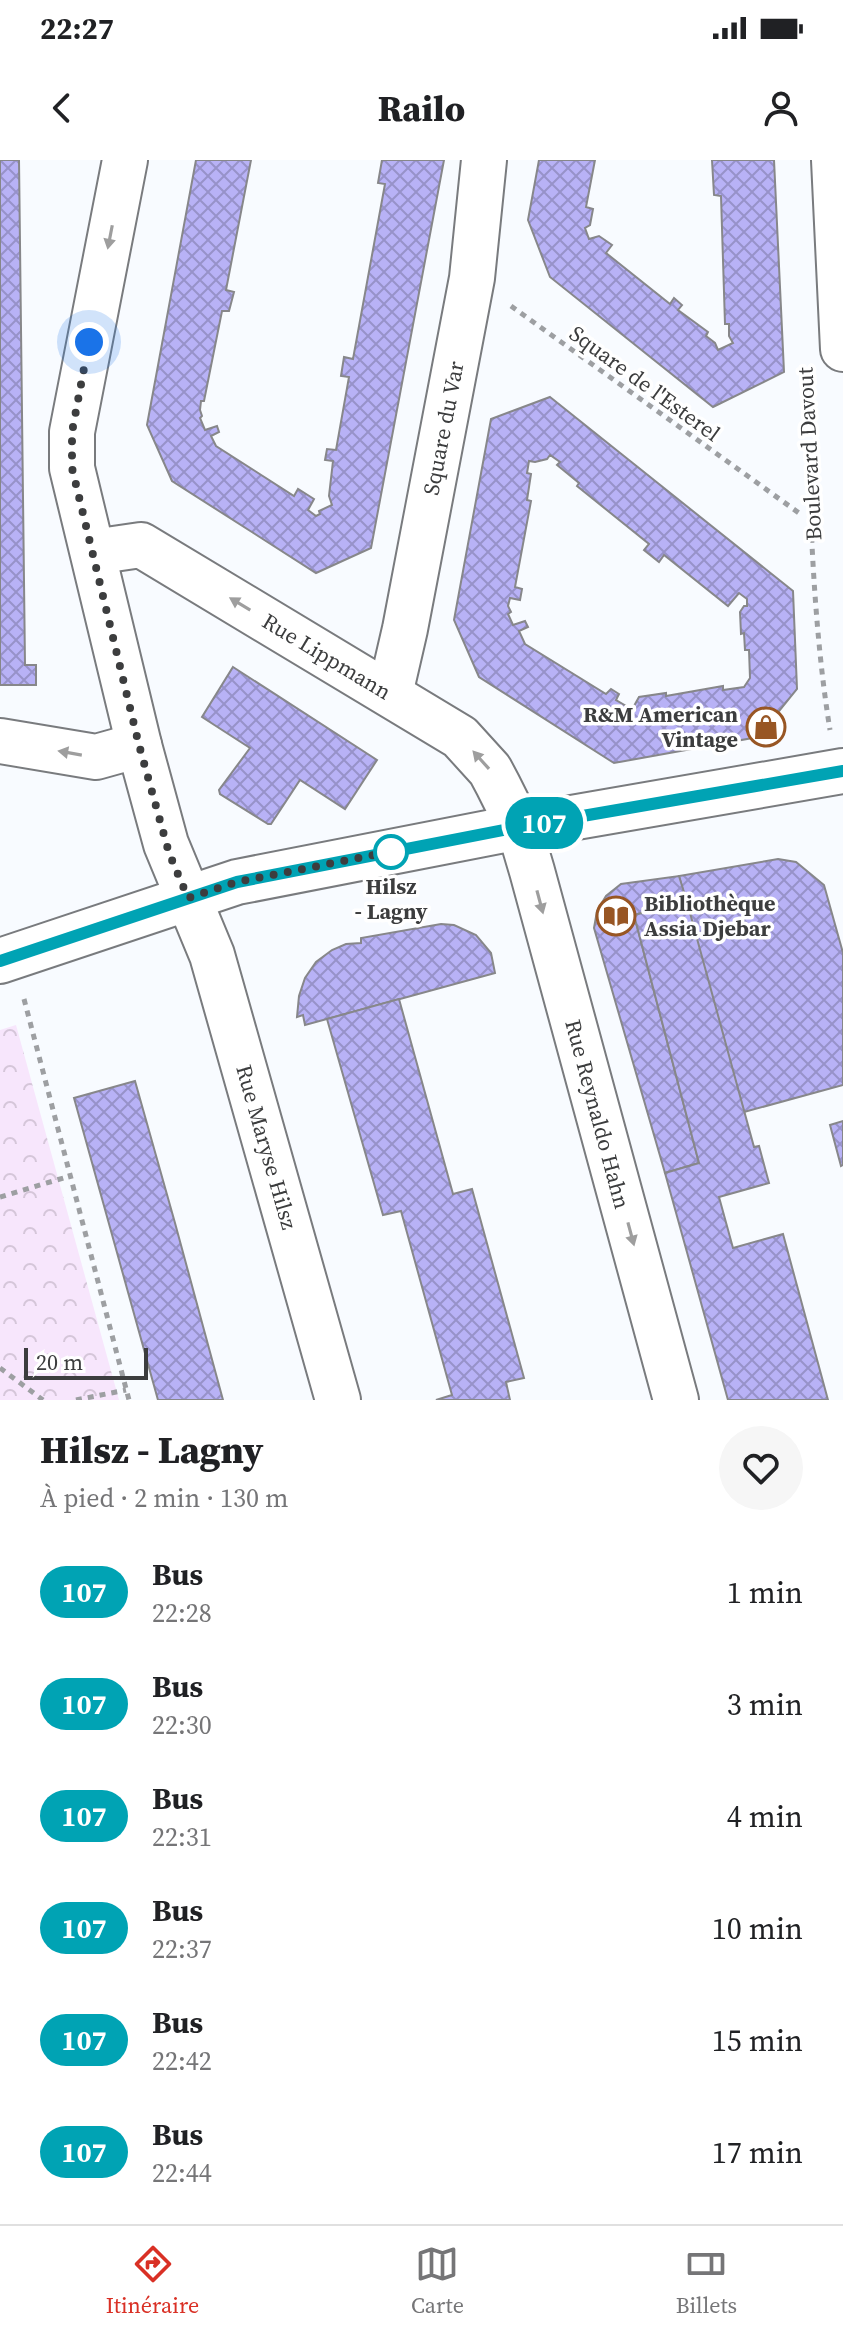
<!DOCTYPE html>
<html lang="fr">
<head>
<meta charset="utf-8">
<style>
	:root { --surface:#fff; --page:#f6f6f6; --text:#202124; --muted:#757577; --line:#e0e0e0; --accent:#d93025 }
	body { margin:0; font-family:"Source Serif 4",serif; background:var(--page); color:var(--text); height:100vh; display:flex; flex-direction:column; font-size:30px; white-space:nowrap }
	* { box-sizing:border-box; margin:0 }
	p { font-size:26px; color:var(--muted) }
	.icon { flex:none; width:44px; height:44px; fill:none; stroke:currentColor; stroke-width:2; stroke-linecap:round; stroke-linejoin:round }
	.map { position:relative; height:1240px; overflow:hidden }
	.drawer { display:flex; flex-direction:column; background:var(--surface); flex:1 }
	.drawer>* { flex:none }
	.badge { padding:0 16px; border-radius:26px; font-size:28px; line-height:52px }
	.scale { position:absolute; left:24px; bottom:20px; width:124px; box-sizing:border-box; padding-left:8px; border:4px solid #3c3d3e; border-top:0; font-size:22px; line-height:28px; white-space:nowrap; color:#3c3d3e; -webkit-text-stroke:6px #fff; paint-order:stroke }
	.you { position:absolute; width:40px; height:40px; margin:-20px; border:6px solid #fff; border-radius:50%; background:#1a73e8; box-shadow:0 0 0 12px #1a73e833 }
	.map>.badge { position:absolute; translate:-50% -50%; box-shadow:0 0 0 4px #fff }
	.round { display:grid; place-items:center; flex:none; width:84px; height:84px; border-radius:42px; background:var(--page) }
	.headline { display:flex; align-items:center; justify-content:space-between; height:136px; padding:0 40px }
	h1 { font-size:38px; font-weight:800; line-height:60px }
	ul { padding:0; list-style:none }
	li { display:flex; align-items:center; gap:24px; height:112px; padding:0 40px }
	li div { flex:1 }
	li b { display:block; font-size:30px }
	li em { font-style:normal }
	li .badge { min-width:88px; font-weight:700; text-align:center }
	.status { display:flex; justify-content:space-between; align-items:center; height:56px; padding:0 40px; background:var(--surface); direction:ltr }
	.status svg { height:22px; fill:currentColor }
	header { display:flex; justify-content:space-between; align-items:center; height:104px; padding:0 40px; background:var(--surface); font-size:36px; font-weight:800 }
	.tabs { display:flex; justify-content:space-around; align-items:center; height:112px; border-top:2px solid var(--line); background:var(--surface); font-size:22px; color:var(--muted) }
	.tabs a { display:grid; justify-items:center; gap:4px }
	.tabs .active { color:var(--accent) }
	.map>svg:first-child { display:block }
	.park { fill:url(#park-crowns) }
	.building { fill:url(#building-cross-hatch); stroke:#87878a; stroke-width:2; fill-rule:evenodd }
	.lines { fill:none; stroke-linecap:round; stroke-linejoin:round }
	.minor-casing { stroke:#797b7e; stroke-width:48 }
	.major-casing { stroke:#797b7e; stroke-width:48 }
	.path { stroke:#9d9fa2; stroke-width:5; stroke-dasharray:6 6; stroke-linecap:butt }
	.minor { stroke:#fff; stroke-width:44 }
	.major { stroke:#fff; stroke-width:44 }
	.oneway { fill:#9e9e9e }
	.line-casing { stroke:#fff; stroke-width:18 }
	.line { stroke:#00a3b4; stroke-width:12 }
	.walk { stroke:#3c3d3e; stroke-width:8; stroke-dasharray:0 14.4 }
	.stop-dot { fill:#fff; stroke:#00a3b4; stroke-width:4 }
	.labels { text-anchor:middle; dominant-baseline:central; stroke-width:7; stroke-linejoin:round; paint-order:stroke }
	.street-label { font-size:22px; fill:#3c3d3e; stroke:#fff }
	.poi-label { font-size:22px; font-weight:bold; fill:#3c3d3e; stroke:#fff; text-anchor:end }
	.stop-label { font-size:22px; font-weight:bold; fill:#3c3d3e; stroke:#fff }
</style>
</head>
<body>
<div class="status"><b>22:27</b><svg viewBox="0 0 49 12"><path d="M0 12V9h3v3zM5 12V6h3v6zM10 12V3h3v9zM15 12V0h3v12zM26 1h20v11H26zM47 4h2v5h-2z"/></svg></div>
<header><svg class="icon" aria-label="back" viewBox="0 0 24 24"><path d="M15 5l-7 7 7 7"/></svg>Railo<svg class="icon" aria-label="person" viewBox="0 0 24 24"><circle cx="12" cy="8" r="4"/><path d="M4 21q1-7 8-7t8 7"/></svg></header>
<div class="map">
<svg width="843" height="1240" viewBox="0 0 843 1240">
	<defs>
		<pattern id="park-crowns" width="20" height="18" patternUnits="userSpaceOnUse" patternTransform="scale(2)"><rect width="20" height="18" fill="#f7e6fc"/><path d="M2 6a3 3 0 1 1 6 0M12 15a3 3 0 1 1 6 0" fill="none" stroke="#d5c6d9"/></pattern>
		<pattern id="building-cross-hatch" width="8" height="8" patternUnits="userSpaceOnUse" patternTransform="scale(2)"><rect width="8" height="8" fill="#b8b2f6"/><path d="M0 0l8 8M0 8l8-8" fill="none" stroke="#9792c9"/></pattern>
	</defs>
	<rect width="100%" height="100%" fill="#f8fbff"/>
	<polygon class="park" points="16,865 119,1240 0,1240 0,870"/>
	<g class="building">
		<polygon points="0,0 19,0 25,505 36,505 36,525 0,525"/>
		<polygon points="196,0 251,0 226,130 234,132 229,151 222,151 204,241 201,241 200,250 202,256 200,258 205,270 217,266 219,272 211,276 216,286 294,336 298,329 314,339 308,350 316,356 320,354 319,351 332,345 329,336 333,301 325,300 327,289 336,290 349,217 341,216 344,197 353,199 385,24 378,23 382,0 444,0 371,388 316,413 172,321 147,265"/>
		<polygon points="539,0 595,0 586,47 593,49 590,65 585,68 589,79 599,76 612,85 606,93 670,144 674,138 682,145 678,150 708,172 706,176 715,183 718,190 733,183 729,176 729,164 725,164 721,36 714,35 712,0 774,0 784,212 713,247 550,117 528,60"/>
		<path d="M550 237 793 431 797 529 758 577 614 603 479 517 454 460 491 259ZM550 295 560 302 557 305 579 323 577 326 649 384 644 390 659 402 664 395 728 446 739 433 747 439V446H744L740 452 741 474 744 473 745 490H749L750 518 744 527 723 530V526L666 536V533L639 537 634 546 628 547 616 540 619 534 611 529 606 534 525 484 519 471 528 467 525 461 513 465 508 454 511 452 508 446 510 438 520 440 522 429 515 427 531 341 527 340 531 314 527 313 529 301 535 302 547 299Z"/>
		<polygon points="233,507 377,600 345,649 300,620 271,664 268,664 220,634 219,630 250,588 202,557"/>
		<polygon points="778,699 796,702 824,725 843,793 843,925 744,952 679,716"/>
		<polygon points="679,716 687,742 634,755 699,1003 665,1013 594,768 597,751 606,736 621,724"/>
		<polygon points="687,742 754,987 759,986 769,1023 719,1037 733,1088 783,1074 828,1240 728,1240 665,1013 699,1003 634,755"/>
		<polygon points="441,764 454,765 476,775 491,793 495,813 305,865 303,855 297,857 299,836 305,818 316,802 332,790 346,784 361,783 361,778"/>
		<polygon points="399,839 453,1034 472,1029 524,1218 506,1222 510,1240 436,1240 452,1235 401,1051 383,1055 327,859"/>
		<polygon points="135,921 175,1063 223,1240 158,1240 74,938"/>
		<polygon points="843,961 843,1005 841,1006 830,965"/>
	</g>
	<g class="lines">
		<g class="minor-casing">
			<g id="minor">
				<polyline points="125,0 72,272 72,308 139,585 166,684 212,795 338,1240"/>
				<polyline points="93,392 141,385 460,577 490,610 498,625 519,667 532,711 676,1240"/>
				<polyline points="390,534 405,469 472,118 484,0"/>
				<polyline points="0,581 96,597 139,585"/>
				<polyline points="0,801 237,722 519,667 843,611"/>
			</g>
		</g>
		<g class="major-casing">
			<polyline id="major" points="834,0 843,189"/>
		</g>
		<g class="path">
			<polyline points="511,146 799,353"/>
			<path d="M805 209C810 327 811 453 830 570"/>
			<polyline points="24,839 129,1240"/>
			<polyline points="0,1037 70,1016"/>
			<polyline points="0,1208 43,1240"/>
			<polyline points="76,1240 126,1230"/>
		</g>
		<use href="#minor" class="minor"/>
		<use href="#major" class="major"/>
	</g>
	<defs><path id="oneway-solid" d="M-6-.8H1V-3.2L6.5 0L1 3.2V.8H-6Z" transform="scale(2)"/></defs>
	<g class="oneway">
		<use href="#oneway-solid" transform="translate(110 77) rotate(101)"/>
		<use href="#oneway-solid" transform="translate(240 444) rotate(-149)"/>
		<use href="#oneway-solid" transform="translate(70 593) rotate(-170)"/>
		<use href="#oneway-solid" transform="translate(481 600) rotate(-132)"/>
		<use href="#oneway-solid" transform="translate(540 742) rotate(75)"/>
		<use href="#oneway-solid" transform="translate(631 1074) rotate(75)"/>
	</g>
	<g class="lines">
		<g class="line-casing">
			<polyline id="line" points="0,801 237,722 519,667 843,611"/>
		</g>
		<use href="#line" class="line"/>
		<polyline class="walk" points="89,182 72,272 72,308 139,585 169,693 188,738 237,722 404,689 391,692"/>
	</g>
	<defs>
		<g id="shop-ring" transform="scale(2)"><circle r="9.5" fill="#fff" stroke="#985624" stroke-width="1.5"/><path d="M-5-2.5h2.3a2.7 3.5 0 0 1 5.4 0H5L5.5 6h-11ZM-1.5-2.5h3a1.5 2.3 0 0 0-3 0Z" fill="#985624"/></g>
		<g id="library-ring" transform="scale(2)"><circle r="9.5" fill="#fff" stroke="#985624" stroke-width="1.5"/><path d="M-6-4Q-3-5.5-.7-3.5V5Q-3 3-6 4ZM6-4Q3-5.5 .7-3.5V5Q3 3 6 4Z" fill="#985624"/></g>
	</defs>
	<g fill-rule="evenodd">
		<use href="#shop-ring" x="766" y="567"/>
		<use href="#library-ring" x="616" y="756"/>
	</g>
	<circle class="stop-dot" cx="391" cy="692" r="16"/>
	<g class="labels">
		<g class="street-label">
			<text transform="translate(645 223) rotate(36)">Square de l'Esterel</text>
			<text transform="translate(443 268) rotate(-79)">Square du Var</text>
			<text transform="translate(809 294) rotate(-93)">Boulevard Davout</text>
			<text transform="translate(327 496) rotate(31)">Rue Lippmann</text>
			<text transform="translate(598 954) rotate(75)">Rue Reynaldo Hahn</text>
			<text transform="translate(267 987) rotate(74)">Rue Maryse Hilsz</text>
		</g>
		<g class="poi-label">
			<text x="738" y="554">R&amp;M American<tspan x="738" dy="25">Vintage</tspan></text>
			<text x="644" y="743" text-anchor="start">Bibliothèque<tspan x="644" dy="25">Assia Djebar</tspan></text>
		</g>
		<g class="stop-label">
			<text x="391" y="726">Hilsz<tspan x="391" dy="25">- Lagny</tspan></text>
		</g>
	</g>
</svg>
<div class="scale">20 m</div>
<div class="you" style="left:89px;top:182px"></div>
<b class="badge" style="left:544px;top:663px;background:#00a3b4;color:#fff">107</b>
</div>
<section class="drawer">
<div class="headline"><div><h1>Hilsz - Lagny</h1><p>À pied · 2 min · 130 m</p></div><a class="round"><svg class="icon" aria-label="heart" viewBox="0 0 24 24"><path d="M12 20l-8-8c-3-5 5-10 8-4 3-6 11-1 8 4z"/></svg></a></div>
<ul>
<li><span class="badge" style="background:#00a3b4;color:#fff">107</span><div><b>Bus</b><p>22:28</p></div><em>1 min</em></li>
<li><span class="badge" style="background:#00a3b4;color:#fff">107</span><div><b>Bus</b><p>22:30</p></div><em>3 min</em></li>
<li><span class="badge" style="background:#00a3b4;color:#fff">107</span><div><b>Bus</b><p>22:31</p></div><em>4 min</em></li>
<li><span class="badge" style="background:#00a3b4;color:#fff">107</span><div><b>Bus</b><p>22:37</p></div><em>10 min</em></li>
<li><span class="badge" style="background:#00a3b4;color:#fff">107</span><div><b>Bus</b><p>22:42</p></div><em>15 min</em></li>
<li><span class="badge" style="background:#00a3b4;color:#fff">107</span><div><b>Bus</b><p>22:44</p></div><em>17 min</em></li>
</ul>
</section>
<nav class="tabs">
<a class="active"><svg class="icon" aria-label="directions" viewBox="0 0 24 24"><path d="M12 3l9 9-9 9-9-9zM9 14v-3h6M13 9l2 2-2 2"/></svg>Itinéraire</a>
<a><svg class="icon" aria-label="map" viewBox="0 0 24 24"><path d="M3 6l6-2 6 2 6-2v14l-6 2-6-2-6 2zM9 4v14M15 6v14"/></svg>Carte</a>
<a><svg class="icon" aria-label="tickets" viewBox="0 0 24 24"><path d="M3 7h18v10H3zM15 7v10"/></svg>Billets</a>
</nav>
</body>
</html>
